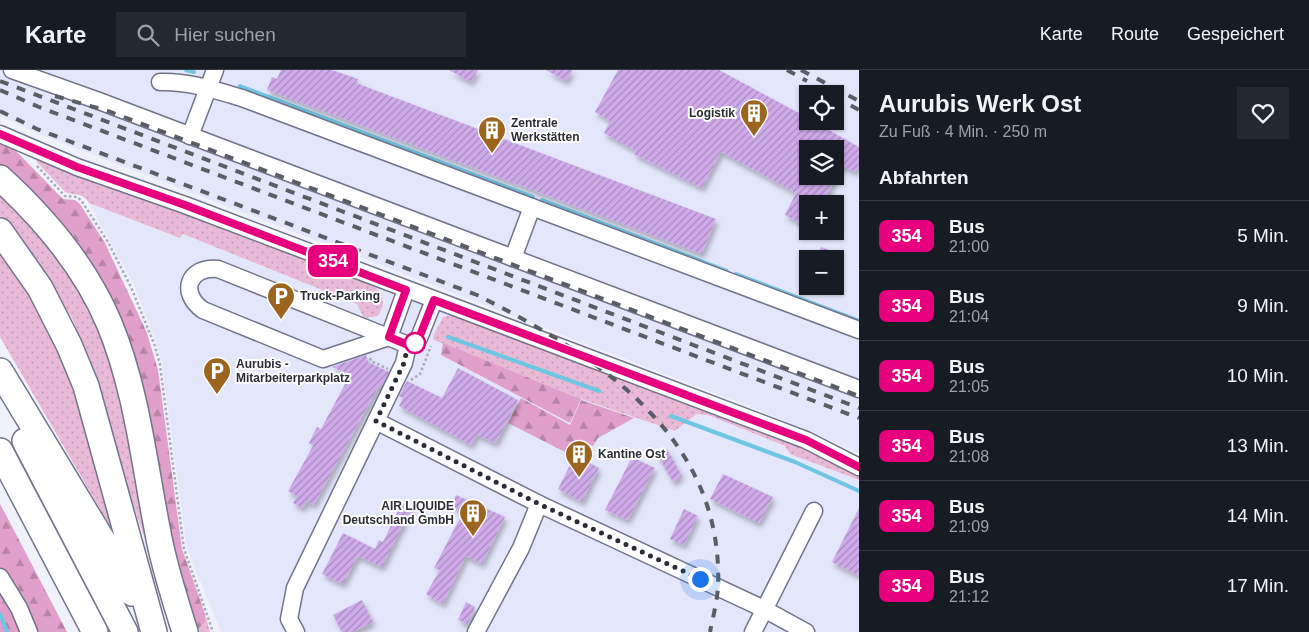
<!DOCTYPE html>
<html lang="de">
<head>
<meta charset="utf-8">
<style>
	:root { --surface:#171b24; --page:#242831; --text:#f1f3f6; --muted:#9ea1a6; --line:#363941 }
	body { margin:0; font-family:Helvetica,sans-serif; background:var(--page); color:var(--text); height:100vh; display:flex; flex-direction:column; font-size:19px; white-space:nowrap }
	* { box-sizing:border-box; margin:0 }
	p { font-size:16px; color:var(--muted) }
	.icon { flex:none; width:28px; height:28px; fill:none; stroke:currentColor; stroke-width:2; stroke-linecap:round; stroke-linejoin:round }
	.map { position:relative; flex:1; overflow:hidden }
	.sheet { display:flex; flex-direction:column; background:var(--surface); width:450px }
	.sheet>* { flex:none }
	.badge { padding:0 10px; border-radius:8px; font-size:18px; line-height:32px }
	.fabs { position:absolute; left:799px; top:15px; display:grid; gap:10px }
	.fabs a { display:grid; place-items:center; width:45px; height:45px; border-radius:0px; background:var(--surface); box-shadow:0 1px 4px #0004; font-size:25px }
	.you { position:absolute; width:25px; height:25px; margin:-12px; border:4px solid #fff; border-radius:50%; background:#1a73e8; box-shadow:0 0 0 8px #1a73e833 }
	.map>.badge { position:absolute; translate:-50% -50%; box-shadow:0 0 0 2px #fff }
	h2 { padding:0 20px; font-size:19px; line-height:45px }
	.round { display:grid; place-items:center; flex:none; width:52px; height:52px; border-radius:0px; background:var(--page) }
	.headline { display:flex; align-items:center; justify-content:space-between; height:85px; padding:0 20px }
	h1 { font-size:24px; font-weight:700; line-height:38px }
	ul { padding:0; list-style:none }
	li { display:flex; align-items:center; gap:15px; height:70px; padding:0 20px; border-top:1px solid var(--line) }
	li div { flex:1 }
	li b { display:block; font-size:19px }
	li em { font-style:normal }
	li .badge { min-width:55px; font-weight:700; text-align:center }
	header { display:flex; align-items:center; gap:30px; box-sizing:border-box; height:70px; padding:0 25px; background:var(--surface); border-bottom:1px solid var(--line) }
	header strong { font-size:24px }
	nav { display:flex; gap:28px; margin-inline-start:auto; font-size:18px }
	.search { width:350px; height:45px; background:var(--page); display:flex; align-items:center; gap:12px; box-sizing:border-box; padding:0 18px; border-radius:0px; color:var(--muted); font-size:19px }
	main { display:flex; flex:1; min-height:0 }
	.map>svg:first-child { display:block }
	.built { fill:#e4e6fb; fill-rule:evenodd }
	.grass { fill:url(#grass-dots) }
	.forest { fill:url(#forest-firs) }
	.lines { fill:none; stroke-linecap:round; stroke-linejoin:round }
	.stream { stroke:#6dc6e2; stroke-width:4 }
	.building { fill:url(#building-hatch); fill-rule:evenodd; filter:url(#shadow) }
	.minor-casing { stroke:#72748b; stroke-width:19 }
	.highway-casing { stroke:#72748b; stroke-width:28 }
	.path { stroke:#aaabb5; stroke-width:2.5; stroke-dasharray:2.5 2.5; stroke-linecap:butt }
	.minor { stroke:#fff; stroke-width:16 }
	.highway { stroke:#fff; stroke-width:25 }
	.rail { stroke:#5a5c66; stroke-width:4; stroke-dasharray:9 9; stroke-linecap:butt }
	.line-casing { stroke:#fff; stroke-width:11 }
	.line { stroke:#e6007e; stroke-width:8 }
	.walk { stroke:#2b2c36; stroke-width:5; stroke-dasharray:0 9 }
	.stop-dot { fill:#fff; stroke:#e6007e; stroke-width:2.5 }
	.labels { text-anchor:middle; dominant-baseline:central; stroke-width:4; stroke-linejoin:round; paint-order:stroke }
	.poi-label { font-size:12px; font-weight:bold; fill:#2b2c36; stroke:#fff; text-anchor:start }
</style>
</head>
<body>
<header>
<strong>Karte</strong>
<div class="search"><svg class="icon" aria-label="search" viewBox="0 0 24 24"><circle cx="10" cy="10" r="6"/><path d="M15 15l6 6"/></svg>Hier suchen</div>
<nav><a>Karte</a><a>Route</a><a>Gespeichert</a></nav>
</header>
<main>
<div class="map">
<svg width="859" height="562" viewBox="0 0 859 562">
	<defs>
		<pattern id="grass-dots" width="8" height="8" patternUnits="userSpaceOnUse" patternTransform="scale(1.25)"><rect width="8" height="8" fill="#e9b9d8"/><path d="M2 2h.1M6 6h.1" fill="none" stroke="#c89fba" stroke-width="1.8" stroke-linecap="round"/></pattern>
		<pattern id="forest-firs" width="22" height="20" patternUnits="userSpaceOnUse" patternTransform="scale(1.25)"><rect width="22" height="20" fill="#e1a0cb"/><path d="M5 1l3.5 6h-7zM16 11l3.5 6h-7z" fill="#b783a6"/></pattern>
		<pattern id="building-hatch" width="6" height="6" patternUnits="userSpaceOnUse" patternTransform="scale(1.25)"><rect width="6" height="6" fill="#cfabea"/><path d="M-1 1l2-2M0 6l6-6M5 7l2-2" fill="none" stroke="#a88bbe"/></pattern>
		<filter id="shadow"><feDropShadow dx="2.5" dy="4.5" stdDeviation="2.5" flood-color="#0004"/></filter>
	</defs>
	<rect width="100%" height="100%" fill="#eff1fb"/>
	<g class="built">
		<path d="M0 0H859V384L810 361 730 329 44 66 0 46ZM808 24H835V51H808ZM808 79H835V106H808ZM808 134H835V161H808ZM808 189H835V216H808Z"/>
		<polygon points="89,133 180,168 183,164 366,212 453,245 441,285 570,353 581,329 675,361 698,344 708,345 785,376 790,384 859,410 859,562 221,562 187,478 162,294 157,274 134,215"/>
	</g>
	<g class="grass">
		<path d="M37 89 372 214 382 224 383 236 378 246 364 248 357 234 183 164 180 168 89 133C83 122 74 126 65 122L36 91Z"/>
		<polygon points="0,124 34,152 81,211 121,309 149,481 122,402 101,320 73,250 26,177 0,146"/>
		<polygon points="0,181 49,250 97,393 117,468 0,267"/>
		<polygon points="453,245 800,377 859,404 859,410 790,384 785,376 708,345 697,344 675,361 581,329 434,270 433,266 443,247"/>
		<polygon points="205,544 210,562 195,562 194,558 205,552"/>
	</g>
	<g class="forest">
		<polygon points="0,73 14,79 63,129 75,130 80,134 105,173 147,263 158,300 182,479 205,544 205,552 199,558 194,558 181,519 119,249 92,194 37,127 0,94"/>
		<polygon points="443,273 581,329 570,353 441,285"/>
		<polygon points="521,328 570,355 581,330 634,348 598,368 593,376 583,372 571,385 508,353"/>
		<polygon points="0,434 6,445 67,562 39,562 24,547 24,562 0,562"/>
	</g>
	<g class="lines">
		<g class="stream">
			<polyline points="186,0 194,2"/>
			<polyline points="240,16 533,127"/>
			<polyline points="542,130 727,201"/>
			<polyline points="736,204 859,251"/>
			<polyline points="448,267 599,321"/>
			<polyline points="671,346 795,392 859,421"/>
			<polyline points="0,544 7,562"/>
		</g>
	</g>
	<g class="building">
		<polygon points="281,0 332,0 358,9 356,13 716,149 702,184 267,20 272,7 277,9"/>
		<polygon points="449,0 478,0 471,12"/>
		<polygon points="546,0 573,0 566,11"/>
		<path d="M618 0H719L808 48V51H813L859 77V95L855 102 843 96 822 134H808V157L785 145 796 123 721 82 702 118 634 84 636 81 604 63 610 51 595 42ZM808 79H835V106H808Z"/>
		<polygon points="821,177 832,181 829,189 816,189"/>
		<polygon points="366,285 368,292 389,302 381,317 379,316 314,435 307,431 303,438 293,433 297,426 288,421 313,376 309,373 317,357 321,359 350,305 332,297"/>
		<polygon points="458,298 518,330 496,373 477,365 471,375 399,336 403,328 399,326 407,311 442,328"/>
		<polygon points="667,379 682,406 673,412 657,384"/>
		<polygon points="575,385 599,398 582,432 558,419"/>
		<polygon points="632,387 655,398 628,450 605,440"/>
		<polygon points="723,404 773,427 759,453 710,429"/>
		<polygon points="456,425 505,447 482,494 466,486 443,534 426,524 440,500 434,498 463,442 451,436"/>
		<polygon points="402,433 412,437 382,497 358,486 343,514 322,504 343,463 375,479 379,470 383,472"/>
		<polygon points="859,438 859,506 832,492"/>
		<polygon points="684,439 698,446 684,475 670,469"/>
		<polygon points="362,530 373,552 353,562 342,562 333,545"/>
		<polygon points="466,532 475,537 468,554 458,550"/>
	</g>
	<g class="lines">
		<g class="minor-casing">
			<g id="minor">
				<polyline points="12,0 99,31 859,319"/>
				<path d="M160 12C188 11 215 20 242 28L859 260"/>
				<polyline points="0,64 77,97 185,135 806,370 859,397"/>
				<polyline points="190,66 215,0"/>
				<polyline points="513,188 532,137"/>
				<path d="M389 267 323 289 203 240C179 223 188 196 218 199L408 275 414 274 419 268 434 230"/>
				<polyline points="389,267 406,220"/>
				<polyline points="376,351 539,434 764,539 806,562"/>
				<polyline points="0,507 19,538 29,562"/>
				<polyline points="296,562 289,549 295,518 404,293 408,275"/>
				<polyline points="476,562 521,478 539,434"/>
				<polyline points="753,562 814,441"/>
			</g>
		</g>
		<g class="highway-casing">
			<g id="highway">
				<path d="M0 108C45 149 85 196 109 253 137 320 144 393 158 463 164 497 175 529 185 562"/>
				<polyline points="0,161 40,218 69,275 86,316 154,562"/>
				<polyline points="0,301 106,476 132,523"/>
				<polyline points="25,371 125,562"/>
				<polyline points="0,381 95,562"/>
			</g>
		</g>
		<g class="path">
			<polyline points="37,96 65,126 77,127 81,130 108,172 131,217 155,276 160,295 184,479 213,562"/>
			<polyline points="370,288 371,291 388,299"/>
			<polyline points="411,310 420,304 431,276"/>
		</g>
		<use href="#minor" class="minor"/>
		<use href="#highway" class="highway"/>
		<g class="rail">
			<polyline points="787,0 807,11"/>
			<polyline points="801,0 859,31"/>
			<polyline points="0,11 859,338"/>
			<polyline points="0,20 39,37 859,348"/>
			<polyline points="55,26 108,41 859,326"/>
			<polyline points="835,27 859,40"/>
			<path d="M0 41 37 59 477 225C596 285 724 365 718 517 717 532 713 547 710 562"/>
		</g>
	</g>
	<g class="lines">
		<g class="line-casing">
			<polyline id="line" points="0,64 77,97 185,135 406,220 389,267 408,275 419,268 434,230 806,370 859,397"/>
		</g>
		<use href="#line" class="line"/>
		<polyline class="walk" points="415,273 408,275 404,293 376,351 539,434 700,509"/>
	</g>
	<defs>
		<g id="building-pin" transform="scale(1.4375)"><path d="M0 17L-7.5 6A9.5 9.5 0 1 1 7.5 6Z" fill="#9c651f" stroke="#fff"/><path d="M-4-6H4V6H1V3H-1V6H-4ZM-2.5-4.3h1.7v1.8h-1.7ZM.8-4.3h1.7v1.8H.8ZM-2.5-1h1.7V.8h-1.7ZM.8-1h1.7V.8H.8Z" fill="#fff"/></g>
		<g id="parking-pin" transform="scale(1.4375)"><path d="M0 17L-7.5 6A9.5 9.5 0 1 1 7.5 6Z" fill="#9c651f" stroke="#fff"/><path d="M-3.5-5.5H1a3.5 3.5 0 0 1 0 7H-1V5.5H-3.5ZM-1-3.4V-.6H.8a1.4 1.4 0 0 0 0-2.8Z" fill="#fff"/></g>
	</defs>
	<g fill-rule="evenodd">
		<use href="#building-pin" x="754" y="43"/>
		<use href="#building-pin" x="492" y="60"/>
		<use href="#parking-pin" x="281" y="226"/>
		<use href="#parking-pin" x="217" y="301"/>
		<use href="#building-pin" x="579" y="384"/>
		<use href="#building-pin" x="473" y="443"/>
	</g>
	<circle class="stop-dot" cx="415" cy="273" r="10"/>
	<g class="labels">
		<g class="poi-label">
			<text x="735" y="43" text-anchor="end">Logistik</text>
			<text x="511" y="53">Zentrale<tspan x="511" dy="14">Werkstätten</tspan></text>
			<text x="300" y="226">Truck-Parking</text>
			<text x="236" y="294">Aurubis -<tspan x="236" dy="14">Mitarbeiterparkplatz</tspan></text>
			<text x="598" y="384">Kantine Ost</text>
			<text x="454" y="436" text-anchor="end">AIR LIQUIDE<tspan x="454" dy="14">Deutschland GmbH</tspan></text>
		</g>
	</g>
</svg>
<div class="fabs">
<a><svg class="icon" aria-label="locate" viewBox="0 0 24 24"><circle cx="12" cy="12" r="6"/><path d="M12 2v4M12 18v4M2 12h4M18 12h4"/></svg></a>
<a><svg class="icon" aria-label="layers" viewBox="0 0 24 24"><path d="M12 4l9 5-9 5-9-5zM3 14l9 5 9-5"/></svg></a>
<a>+</a>
<a>−</a>
</div>
<div class="you" style="left:700px;top:509px"></div>
<b class="badge" style="left:333px;top:191px;background:#e6007e;color:#fff">354</b>
</div>
<section class="sheet">
<div class="headline"><div><h1>Aurubis Werk Ost</h1><p>Zu Fuß · 4 Min. · 250 m</p></div><a class="round"><svg class="icon" aria-label="heart" viewBox="0 0 24 24"><path d="M12 20l-8-8c-3-5 5-10 8-4 3-6 11-1 8 4z"/></svg></a></div>
<h2>Abfahrten</h2>
<ul>
<li><span class="badge" style="background:#e6007e;color:#fff">354</span><div><b>Bus</b><p>21:00</p></div><em>5 Min.</em></li>
<li><span class="badge" style="background:#e6007e;color:#fff">354</span><div><b>Bus</b><p>21:04</p></div><em>9 Min.</em></li>
<li><span class="badge" style="background:#e6007e;color:#fff">354</span><div><b>Bus</b><p>21:05</p></div><em>10 Min.</em></li>
<li><span class="badge" style="background:#e6007e;color:#fff">354</span><div><b>Bus</b><p>21:08</p></div><em>13 Min.</em></li>
<li><span class="badge" style="background:#e6007e;color:#fff">354</span><div><b>Bus</b><p>21:09</p></div><em>14 Min.</em></li>
<li><span class="badge" style="background:#e6007e;color:#fff">354</span><div><b>Bus</b><p>21:12</p></div><em>17 Min.</em></li>
</ul>
</section>
</main>
</body>
</html>
